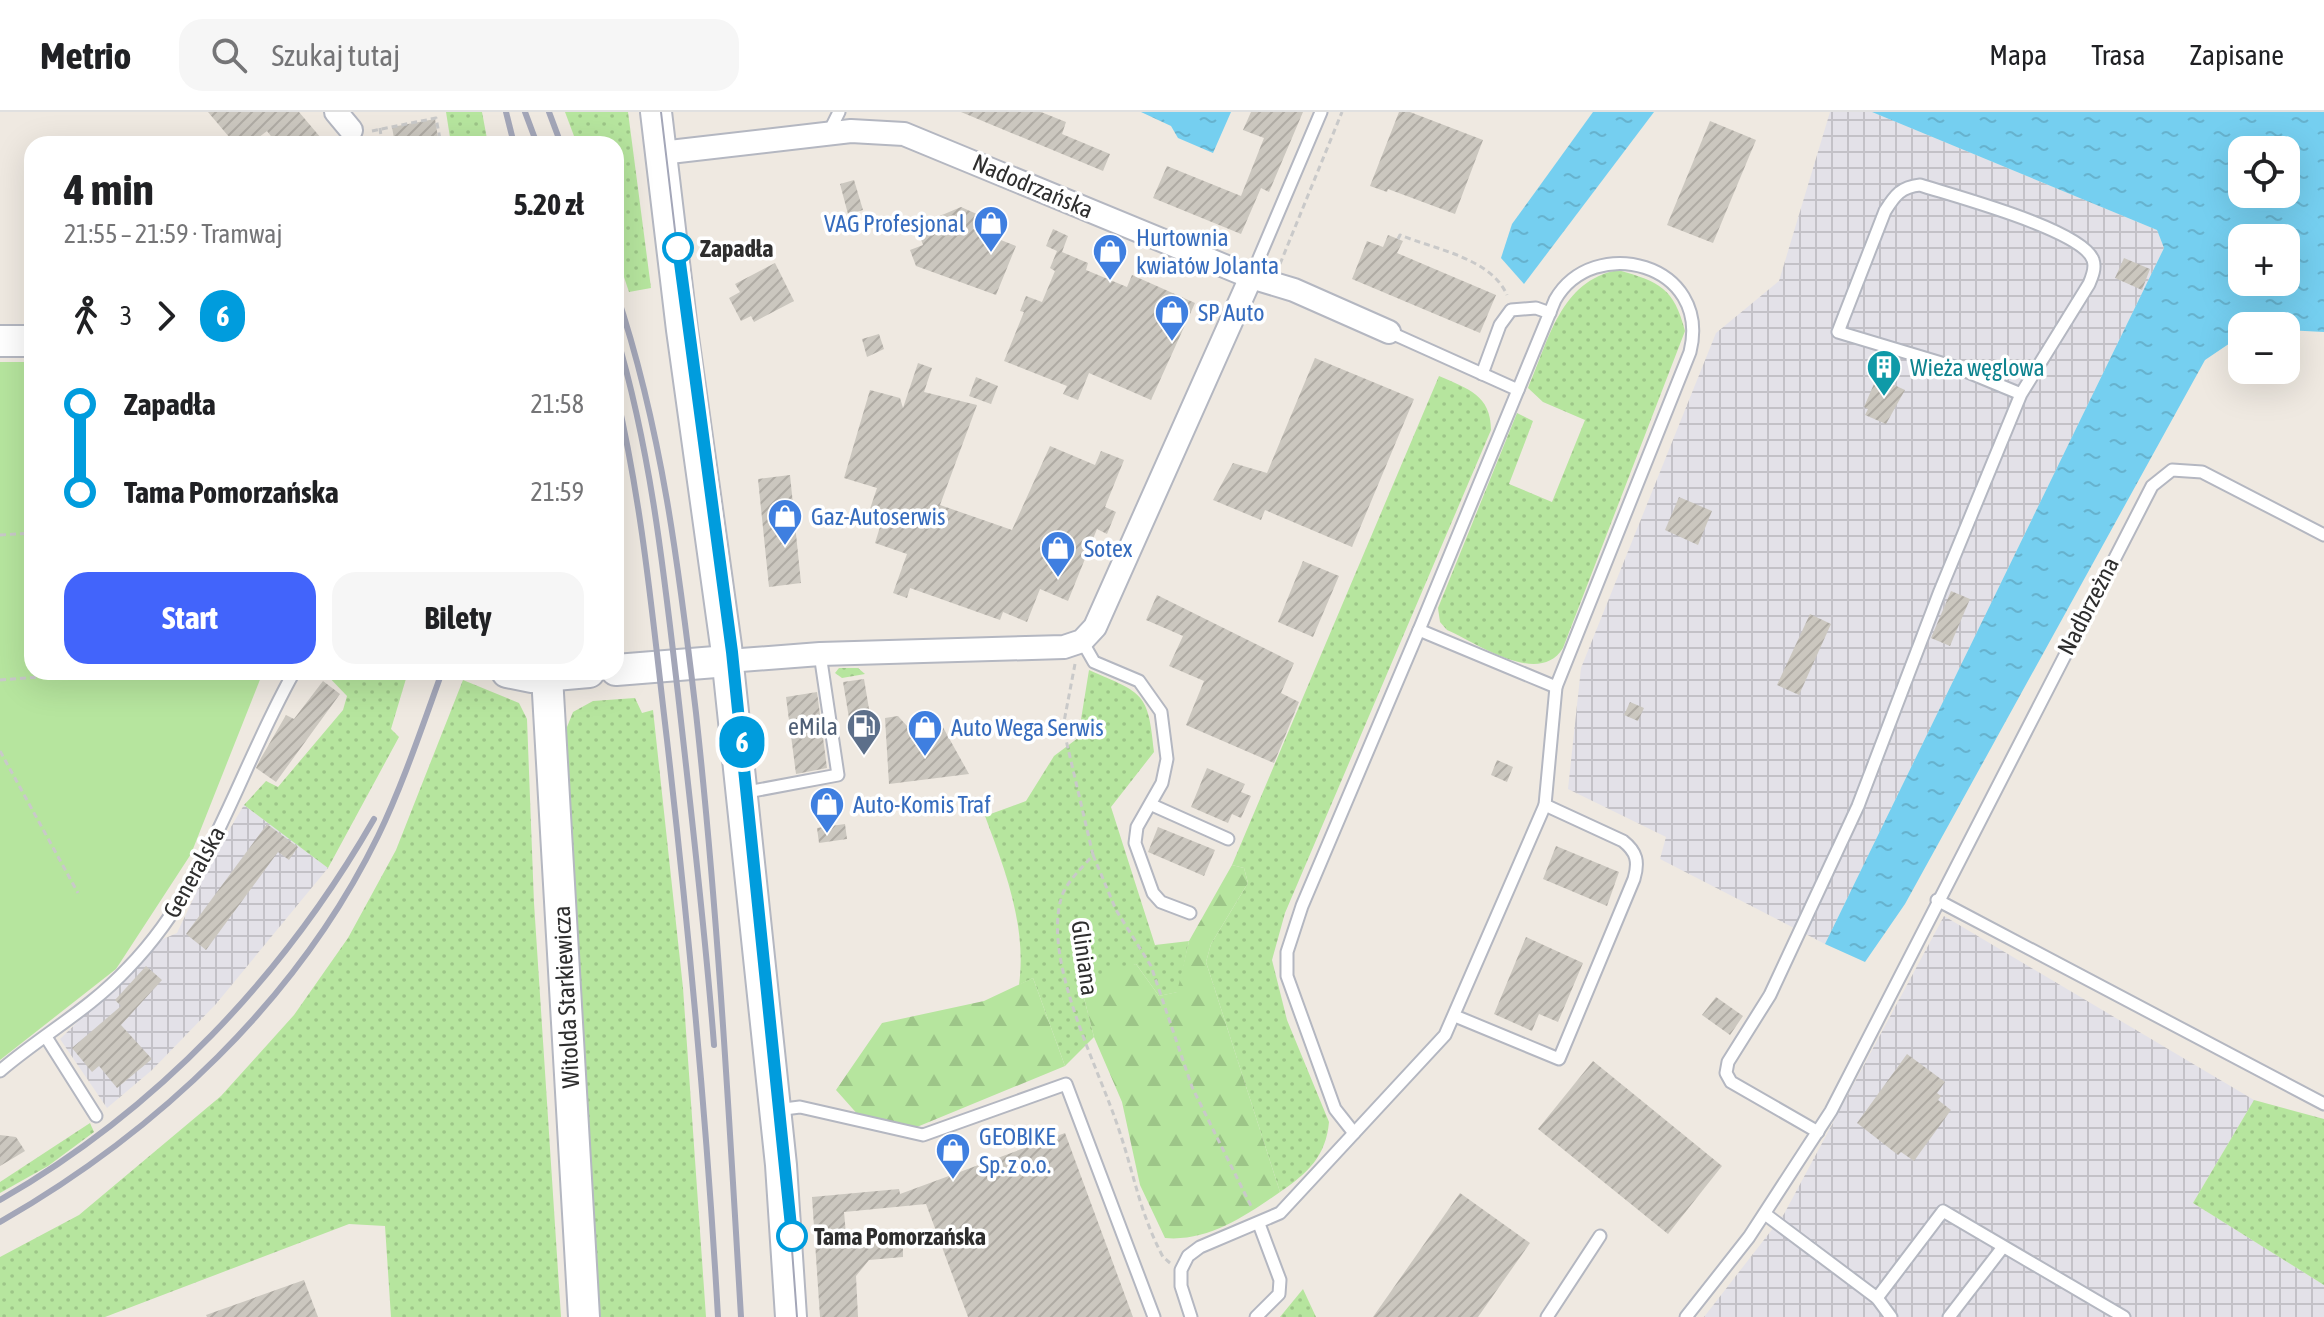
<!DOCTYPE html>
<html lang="pl">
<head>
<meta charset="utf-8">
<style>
	:root { --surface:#fff; --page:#f6f6f6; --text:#202124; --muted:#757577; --line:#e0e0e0; --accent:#4264fb }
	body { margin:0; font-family:"Asap Condensed",sans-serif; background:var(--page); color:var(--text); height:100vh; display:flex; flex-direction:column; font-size:30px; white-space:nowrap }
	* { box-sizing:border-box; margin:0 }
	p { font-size:26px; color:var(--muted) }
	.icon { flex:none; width:44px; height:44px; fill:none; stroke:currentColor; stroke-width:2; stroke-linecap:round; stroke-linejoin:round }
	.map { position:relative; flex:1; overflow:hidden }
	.details { position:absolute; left:24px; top:24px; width:600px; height:544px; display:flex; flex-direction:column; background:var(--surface); border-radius:24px; box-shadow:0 8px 32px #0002 }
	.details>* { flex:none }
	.badge { padding:0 16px; border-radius:26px; font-size:28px; line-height:52px }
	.tools { position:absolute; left:2228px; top:24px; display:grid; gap:16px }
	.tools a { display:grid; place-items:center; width:72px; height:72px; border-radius:16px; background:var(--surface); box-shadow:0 8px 32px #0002; font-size:40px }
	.map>.badge { position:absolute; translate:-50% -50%; box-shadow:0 0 0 4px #fff }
	.legs { display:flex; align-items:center; gap:12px; height:88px; padding:0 40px; font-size:26px }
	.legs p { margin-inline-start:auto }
	.overview { display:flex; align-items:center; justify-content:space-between; height:136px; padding:0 40px }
	h1 { font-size:44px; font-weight:700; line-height:60px }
	.primary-button { display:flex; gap:16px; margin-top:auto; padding:16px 40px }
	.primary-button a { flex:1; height:92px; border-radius:24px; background:var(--accent); color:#fff; font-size:32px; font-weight:700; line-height:92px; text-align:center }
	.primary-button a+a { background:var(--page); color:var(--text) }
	ul { padding:0 40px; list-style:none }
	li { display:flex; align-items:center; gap:28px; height:88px; font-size:30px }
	li i { display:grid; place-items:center; width:12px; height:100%; margin:0 10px; background:currentColor }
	li i::after { content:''; width:20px; height:20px; margin:-10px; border:6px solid; border-radius:50%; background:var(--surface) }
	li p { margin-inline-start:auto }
	li:first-child i { background:linear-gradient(#0000 50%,currentColor 0) }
	li:last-child i { background:linear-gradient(currentColor 50%,#0000 0) }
	header { display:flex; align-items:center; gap:48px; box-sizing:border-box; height:112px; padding:0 40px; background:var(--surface); border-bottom:2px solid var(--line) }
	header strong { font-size:38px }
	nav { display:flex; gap:44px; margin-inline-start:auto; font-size:28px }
	.search { width:560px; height:72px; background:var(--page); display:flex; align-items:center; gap:20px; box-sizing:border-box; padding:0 28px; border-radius:24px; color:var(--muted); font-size:30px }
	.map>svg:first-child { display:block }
	.industrial { fill:url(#industrial-grid) }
	.grass { fill:url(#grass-dots) }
	.forest { fill:url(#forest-firs) }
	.park { fill:#b6e59e }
	.water { fill:url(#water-ripples); fill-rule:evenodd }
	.building { fill:url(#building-hatch) }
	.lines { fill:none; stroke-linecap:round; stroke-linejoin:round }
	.lane-casing { stroke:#b4b7c1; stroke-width:15 }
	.street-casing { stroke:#b4b7c1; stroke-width:26 }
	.secondary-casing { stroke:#b4b7c1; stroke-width:34 }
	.path { stroke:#c9c9c9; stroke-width:3; stroke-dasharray:6 4; stroke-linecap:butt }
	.lane { stroke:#fff; stroke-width:11 }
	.street { stroke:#fff; stroke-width:22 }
	.secondary { stroke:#fff; stroke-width:30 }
	.tram { stroke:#a3a6b8; stroke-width:2 }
	.rail { stroke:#a3a6b8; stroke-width:6 }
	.line-1-casing { stroke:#fff; stroke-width:18 }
	.line-1 { stroke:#009cdd; stroke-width:12 }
	.stop-1-dot { fill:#fff; stroke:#009cdd; stroke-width:4 }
	.labels { text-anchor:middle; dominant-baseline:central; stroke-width:7; stroke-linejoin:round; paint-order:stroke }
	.street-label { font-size:24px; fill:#2e2e2e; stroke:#fff }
	.shop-label { font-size:24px; fill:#366cbe; stroke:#fff; text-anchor:start }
	.stop-label { font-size:24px; font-weight:bold; fill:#2e2e2e; stroke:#fff; text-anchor:start }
	.culture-label { font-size:24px; fill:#0d838f; stroke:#fff; text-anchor:start }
	.service-label { font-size:24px; fill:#4e5e75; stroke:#fff; text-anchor:end }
</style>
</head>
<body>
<header>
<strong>Metrio</strong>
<div class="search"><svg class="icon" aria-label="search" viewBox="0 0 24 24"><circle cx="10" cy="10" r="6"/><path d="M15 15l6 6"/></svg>Szukaj tutaj</div>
<nav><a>Mapa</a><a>Trasa</a><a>Zapisane</a></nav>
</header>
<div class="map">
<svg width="2324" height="1205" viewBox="0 0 2324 1205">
	<defs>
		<pattern id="industrial-grid" width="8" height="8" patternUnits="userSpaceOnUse" patternTransform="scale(2)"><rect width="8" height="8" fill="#e3e1e8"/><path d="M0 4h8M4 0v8" fill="none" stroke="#c3c1c7"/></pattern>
		<pattern id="grass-dots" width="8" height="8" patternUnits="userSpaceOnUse" patternTransform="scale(2)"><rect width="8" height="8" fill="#b6e59e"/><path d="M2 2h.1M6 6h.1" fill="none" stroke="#9dc588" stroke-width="1.8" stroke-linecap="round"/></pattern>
		<pattern id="forest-firs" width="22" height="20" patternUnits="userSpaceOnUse" patternTransform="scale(2)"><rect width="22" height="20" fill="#b6e59e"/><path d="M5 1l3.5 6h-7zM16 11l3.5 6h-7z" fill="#9dc588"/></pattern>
		<pattern id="water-ripples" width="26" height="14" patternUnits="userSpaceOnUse" patternTransform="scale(2)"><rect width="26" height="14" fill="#75cff0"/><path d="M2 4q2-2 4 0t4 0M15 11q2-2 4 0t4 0" fill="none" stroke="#66b2ce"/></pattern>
		<pattern id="building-hatch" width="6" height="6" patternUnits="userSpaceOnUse" patternTransform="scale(2)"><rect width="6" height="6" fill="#cbc7bf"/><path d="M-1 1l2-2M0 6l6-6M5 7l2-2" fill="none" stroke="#afaba4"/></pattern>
	</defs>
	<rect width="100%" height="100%" fill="#efe9e1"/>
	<g class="industrial">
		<polygon points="1830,0 1872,0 2157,118 2164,136 1825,832 1660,747 1666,725 1568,677 1581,556 1716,221 1779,169"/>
		<polygon points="244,693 328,756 216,892 152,958 107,996 60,927 163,827 177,821 213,745"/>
		<polygon points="1944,804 2254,988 2193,1091 2324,1173 2324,1205 1704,1205 1784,1102"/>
	</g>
	<g class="grass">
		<polygon points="446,0 482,0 488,32 451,32"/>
		<polygon points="565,0 628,0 651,176 629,180 616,141 616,32 577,32"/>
		<path d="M1618 158C1660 170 1674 176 1685 219L1563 536C1539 575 1479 532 1447 518L1440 510 1438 496 1517 301 1533 309 1509 372 1552 390 1585 308 1543 290 1528 276C1549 228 1560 169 1618 158Z"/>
		<path d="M1439 264C1468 277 1491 283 1491 318L1285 801 1272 848 1287 908 1329 1010C1326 1044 1308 1061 1280 1080L1206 850 1211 832 1248 771 1244 756 1232 753Z"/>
		<polygon points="839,556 858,556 865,562 842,566 835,561"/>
		<path d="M1089 558C1144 582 1148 580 1154 640L1111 695 1155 833 1189 829 1178 880 1159 884 1136 852 1081 874 1094 925 1065 954 1033 866 1019 873C1027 814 1005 758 985 704L1026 689 1054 644 1078 626Z"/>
		<polygon points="324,560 408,560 391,617 399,625 328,756 244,693 266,669 278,675 343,598 347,584"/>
		<polygon points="463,568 519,591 527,607 534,791 561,1205 391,1205 385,1114 349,1112 105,1205 0,1205 0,1145 79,1103 221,984 294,903 348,826 396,738"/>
		<polygon points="635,586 642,601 653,598 683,876 706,1205 599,1205 565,620 573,600 593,589"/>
		<polygon points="2254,988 2324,1007 2324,1173 2193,1091"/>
		<polygon points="90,1011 94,1020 48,1054 0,1081 0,1070"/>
		<polygon points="1303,1177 1316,1205 1280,1205"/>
	</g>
	<g class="forest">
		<path d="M1232 753 1244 756 1248 771 1211 832 1206 850 1280 1080C1247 1103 1208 1130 1165 1126L1140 1073 1122 990 1094 925 1081 874 1109 858 1136 852 1159 884 1177 880 1189 829Z"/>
		<polygon points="1033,866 1065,954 912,1017 860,1005 836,978 882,911 984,889"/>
	</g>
	<polygon class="park" points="0,250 32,250 32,560 263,560 191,742 116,857 0,948"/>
	<g class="water">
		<polygon points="1141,0 1231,0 1213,41 1178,26 1171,14"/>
		<polygon points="1593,0 1654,0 1524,172 1501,146 1512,112"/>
		<path d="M1872 0H2324V220L2286 218V214H2242V223L2205 248 1905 792 1865 850 1825 832 2164 136 2157 118ZM2286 38V82H2242V38ZM2286 126V170H2242V126Z"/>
	</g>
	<g class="building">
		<polygon points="208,0 299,0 326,32 277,32 267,19 250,32 235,32"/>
		<polygon points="961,0 1041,0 1066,10 1062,22 1110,42 1103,59"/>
		<polygon points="1251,0 1303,0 1269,80 1261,76 1241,122 1153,86 1167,54 1241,84 1264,26 1243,18"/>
		<polygon points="1399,0 1410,0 1483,28 1455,102 1388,77 1387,80 1370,74"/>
		<polygon points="435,7 439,32 395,32 392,15"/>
		<polygon points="1710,9 1756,28 1713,131 1667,113"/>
		<polygon points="854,68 863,98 848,102 840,72"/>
		<polygon points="961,95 979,103 973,117 1016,134 996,183 916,154 910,138 923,133 916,114"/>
		<polygon points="1053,117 1068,124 1062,140 1088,151 1086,158 1127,175 1132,163 1195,191 1151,288 1089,261 1078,288 1063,282 1067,274 1004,249 1024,200 1020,199 1026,184 1042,190 1055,159 1050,156 1057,139 1046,134"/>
		<polygon points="1388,123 1403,129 1397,141 1496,183 1480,221 1352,167 1367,129 1383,135"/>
		<polygon points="2124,146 2150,157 2142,178 2115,166"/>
		<polygon points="775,151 794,189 754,210 751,204 741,209 729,186 740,180 735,172"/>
		<polygon points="879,222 884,237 867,245 862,227"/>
		<polygon points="1315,246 1414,287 1352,435 1265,398 1261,408 1213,388 1233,351 1267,361"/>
		<polygon points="918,251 932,256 924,280 977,293 940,393 1012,418 1050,334 1095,353 1101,339 1124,348 1105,395 1116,400 1107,422 1097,417 1068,489 1040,477 1027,510 1003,500 1000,508 910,476 907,486 893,481 907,442 875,431 880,415 866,409 877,376 844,366 870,278 900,286 903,296"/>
		<polygon points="976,265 998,274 991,292 969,284"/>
		<polygon points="1877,265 1905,278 1886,312 1865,303 1868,297 1864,295"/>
		<polygon points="790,363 801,471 769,475 758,367"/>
		<polygon points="1679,385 1712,399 1698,433 1665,418"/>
		<polygon points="1303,449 1339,464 1313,525 1278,510"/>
		<polygon points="1951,479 1970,487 1950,534 1931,526"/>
		<polygon points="1157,483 1294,551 1281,581 1299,590 1274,651 1186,613 1204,569 1169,554 1183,524 1146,508"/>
		<polygon points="1810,502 1831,512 1799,583 1777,573"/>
		<polygon points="864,567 870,603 849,606 843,570"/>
		<polygon points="323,569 340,582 276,670 256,656 261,646 286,603 294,607"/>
		<polygon points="817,580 827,656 796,662 786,585"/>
		<polygon points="1630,590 1644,596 1638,609 1624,603"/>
		<polygon points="898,604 907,614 940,610 969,662 889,672 885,606"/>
		<polygon points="1497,648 1513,655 1507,670 1491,663"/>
		<polygon points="1207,656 1245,672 1241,680 1251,684 1241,706 1232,702 1228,711 1191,695"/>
		<polygon points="267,712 298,735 289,748 278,740 206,838 186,822"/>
		<polygon points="845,712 847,727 819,731 817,716"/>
		<polygon points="1158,715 1215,738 1204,764 1148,740"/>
		<polygon points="1556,734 1619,760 1607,794 1543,767"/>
		<polygon points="1526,825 1583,851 1558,910 1539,902 1532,919 1494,902"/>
		<polygon points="146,854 162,868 121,913 152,947 117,976 99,954 92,960 72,936 121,894 115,888"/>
		<polygon points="1716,885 1743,904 1730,923 1702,903"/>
		<polygon points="1907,942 1945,970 1937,981 1941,984 1938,988 1951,998 1914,1049 1901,1040 1898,1043 1857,1011"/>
		<polygon points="1593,949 1722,1054 1668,1122 1538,1017"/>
		<polygon points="1065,1021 1133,1205 968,1205 926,1092 844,1100 847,1133 903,1130 903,1145 869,1148 856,1164 858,1205 820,1205 812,1085 899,1077 900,1082"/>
		<polygon points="0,1023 16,1025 25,1039 0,1054"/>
		<polygon points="1460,1081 1530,1131 1478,1205 1373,1205"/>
		<polygon points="304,1168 318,1205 207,1205 206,1203"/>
	</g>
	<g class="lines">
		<g class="lane-casing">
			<g id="lane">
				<polyline points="829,20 839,0"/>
				<polyline points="1251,165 1321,0"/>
				<polyline points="1389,220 1518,278 1419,518 1556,575"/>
				<polyline points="1482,262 1500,213 1511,198 1536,196 1550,201"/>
				<path d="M1518 278 1555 188C1593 121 1712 151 1690 240L1556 575 1545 693"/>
				<polyline points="1082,529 1094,550 1139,569 1161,600 1167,647 1162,671 1137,715 1135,731 1153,781 1161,790 1190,801"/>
				<polyline points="742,681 838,663 820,542"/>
				<polyline points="1152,693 1228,727"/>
				<polyline points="1937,788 2324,992"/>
				<polyline points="46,925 96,1004"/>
				<path d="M0 959C42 923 90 897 128 856 209 773 238 659 294 560"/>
				<polyline points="776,998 800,995 923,1023 1066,972 1154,1205"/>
				<path d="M1818 1020 1731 970 1726 961 1728 950 1770 883 1858 694 1940 479 2021 282 2089 172C2092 165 2096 156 2093 148 2083 118 1954 84 1920 73 1901 75 1895 83 1885 99L1838 220 1958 256 2021 282"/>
				<polyline points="1354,1021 1335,997 1287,864 1287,840 1302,794 1419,518"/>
				<polyline points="1765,1102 1877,1186 1891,1205"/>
				<polyline points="1877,1186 1943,1099 2124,1205"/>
				<path d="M1191 1205 1181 1174V1158L1188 1144 1200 1135 1280 1101 1445 923 1545 693 1623 729C1637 740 1639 750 1634 767L1559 947 1455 904"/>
				<polyline points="1256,1205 1279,1182 1280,1168 1259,1112"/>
				<polyline points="1547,1205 1600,1124"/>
				<polyline points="1686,1205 1749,1125 1831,999 2152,374 2172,358 2202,360 2324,423"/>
				<polyline points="1949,1205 2003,1135"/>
			</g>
		</g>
		<g class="street-casing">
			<g id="street">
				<polyline points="336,0 351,18"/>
				<polyline points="661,41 851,19 904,22 1251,165 1294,178 1389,220"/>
				<polyline points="728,549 820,542 1064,535 1082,529 1095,515 1251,165"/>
			</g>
		</g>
		<g class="secondary-casing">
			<g id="secondary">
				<polyline points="656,0 682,218 726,534 781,1053 791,1205"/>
				<polyline points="0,229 32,229"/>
				<polyline points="616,558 728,549"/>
				<polyline points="507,560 532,565 589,560"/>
				<polyline points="547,564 584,1205"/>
			</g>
		</g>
		<g class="path">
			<polyline points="380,16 382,32"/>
			<polyline points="372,19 436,6 441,32"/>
			<path d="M1398 127 1400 123C1434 137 1491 146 1507 183"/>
			<polyline points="1280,152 1342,0"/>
			<polyline points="0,423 32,421"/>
			<path d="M1075 552 1063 615 1093 743C1082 756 1065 771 1061 787 1043 852 1099 956 1119 1018 1135 1065 1139 1099 1163 1145L1170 1151"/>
			<polyline points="0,568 103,560"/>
			<polyline points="0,639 78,781"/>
			<polyline points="1093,743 1116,798 1151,854 1192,975 1252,1096"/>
		</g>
		<use href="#lane" class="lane"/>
		<use href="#street" class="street"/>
		<use href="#secondary" class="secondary"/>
		<polyline class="tram" points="661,0 690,245 732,540 784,1029 797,1205"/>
		<g class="rail">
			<polyline points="506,0 514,32"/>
			<polyline points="525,0 537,32"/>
			<polyline points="549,0 561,32"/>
			<path d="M616 180C662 317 679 457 696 601 718 802 729 1003 741 1205"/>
			<path d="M616 222C651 339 664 461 678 582 691 699 705 816 714 933"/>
			<path d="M616 281C643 395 653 512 667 628 689 820 707 1012 718 1205"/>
			<path d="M0 1088C157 998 284 864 374 707"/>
			<path d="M0 1110C157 1020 298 888 378 724 403 672 422 615 442 560"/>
		</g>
	</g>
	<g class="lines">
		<g class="line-1-casing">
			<polyline id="line-1" points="678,136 732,540 792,1124"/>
		</g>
		<use href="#line-1" class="line-1"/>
	</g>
	<defs>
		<g id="shop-pin" transform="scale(1.8)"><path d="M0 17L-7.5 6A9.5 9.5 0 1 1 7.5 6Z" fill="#3f7fe0" stroke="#fff"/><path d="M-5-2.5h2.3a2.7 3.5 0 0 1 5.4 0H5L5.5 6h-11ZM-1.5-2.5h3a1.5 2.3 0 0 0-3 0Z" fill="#fff"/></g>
		<g id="building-pin" transform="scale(1.8)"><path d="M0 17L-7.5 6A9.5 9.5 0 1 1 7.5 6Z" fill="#0f9aa8" stroke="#fff"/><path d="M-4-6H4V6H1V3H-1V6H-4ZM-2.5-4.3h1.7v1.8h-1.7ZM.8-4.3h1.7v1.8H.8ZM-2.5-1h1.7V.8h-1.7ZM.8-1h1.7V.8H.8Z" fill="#fff"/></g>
		<g id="fuel-pin" transform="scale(1.8)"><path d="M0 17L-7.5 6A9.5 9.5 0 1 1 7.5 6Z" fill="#5c6f8a" stroke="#fff"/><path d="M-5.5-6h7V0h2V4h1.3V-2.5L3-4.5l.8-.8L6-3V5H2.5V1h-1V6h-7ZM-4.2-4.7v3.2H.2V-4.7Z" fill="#fff"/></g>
	</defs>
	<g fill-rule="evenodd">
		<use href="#shop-pin" x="991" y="111"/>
		<use href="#shop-pin" x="1110" y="139"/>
		<use href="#shop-pin" x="1172" y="200"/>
		<use href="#building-pin" x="1884" y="255"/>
		<use href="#shop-pin" x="785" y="404"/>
		<use href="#shop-pin" x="1058" y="436"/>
		<use href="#fuel-pin" x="864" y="614"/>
		<use href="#shop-pin" x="925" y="615"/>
		<use href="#shop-pin" x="827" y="692"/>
		<use href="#shop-pin" x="953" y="1038"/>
	</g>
	<g class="stop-1-dot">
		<circle cx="678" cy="136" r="14"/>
		<circle cx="792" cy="1124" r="14"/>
	</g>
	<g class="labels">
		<g class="street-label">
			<text transform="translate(1033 74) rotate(23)">Nadodrzańska</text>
			<text transform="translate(2088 494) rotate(-63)">Nadbrzeżna</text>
			<text transform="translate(194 760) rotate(-61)">Generalska</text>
			<text transform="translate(1085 846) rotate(82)">Gliniana</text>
			<text transform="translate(566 885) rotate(-93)">Witolda Starkiewicza</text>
		</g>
		<g class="shop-label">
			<text x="965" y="111" text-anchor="end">VAG Profesjonal</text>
			<text x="1136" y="125">Hurtownia<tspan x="1136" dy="28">kwiatów Jolanta</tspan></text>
			<text x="1198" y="200">SP Auto</text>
			<text x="811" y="404">Gaz-Autoserwis</text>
			<text x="1084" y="436">Sotex</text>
			<text x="951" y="615">Auto Wega Serwis</text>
			<text x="853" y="692">Auto-Komis Traf</text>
			<text x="979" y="1024">GEOBIKE<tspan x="979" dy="28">Sp. z o.o.</tspan></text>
		</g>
		<g class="stop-label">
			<text x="700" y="136">Zapadła</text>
			<text x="814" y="1124">Tama Pomorzańska</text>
		</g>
		<g class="culture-label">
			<text x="1910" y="255">Wieża węglowa</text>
		</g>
		<g class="service-label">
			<text x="838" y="614">eMila</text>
		</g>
	</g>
</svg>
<div class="tools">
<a><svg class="icon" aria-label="locate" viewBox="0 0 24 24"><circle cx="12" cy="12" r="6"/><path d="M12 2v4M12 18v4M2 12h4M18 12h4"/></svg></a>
<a>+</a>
<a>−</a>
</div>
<b class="badge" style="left:742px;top:630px;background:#009cdd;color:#fff">6</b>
<section class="details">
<div class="overview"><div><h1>4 min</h1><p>21:55 – 21:59 · Tramwaj</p></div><b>5.20 zł</b></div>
<div class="legs"><svg class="icon" aria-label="walk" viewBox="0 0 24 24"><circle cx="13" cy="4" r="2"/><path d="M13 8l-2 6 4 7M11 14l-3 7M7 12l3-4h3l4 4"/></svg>3<svg class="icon" aria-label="forward" viewBox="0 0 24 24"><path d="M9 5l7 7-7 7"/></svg><b class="badge" style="background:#009cdd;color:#fff">6</b></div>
<ul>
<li><i style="color:#009cdd"></i><b>Zapadła</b><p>21:58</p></li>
<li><i style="color:#009cdd"></i><b>Tama Pomorzańska</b><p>21:59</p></li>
</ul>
<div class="primary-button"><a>Start</a><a>Bilety</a></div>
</section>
</div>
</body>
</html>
